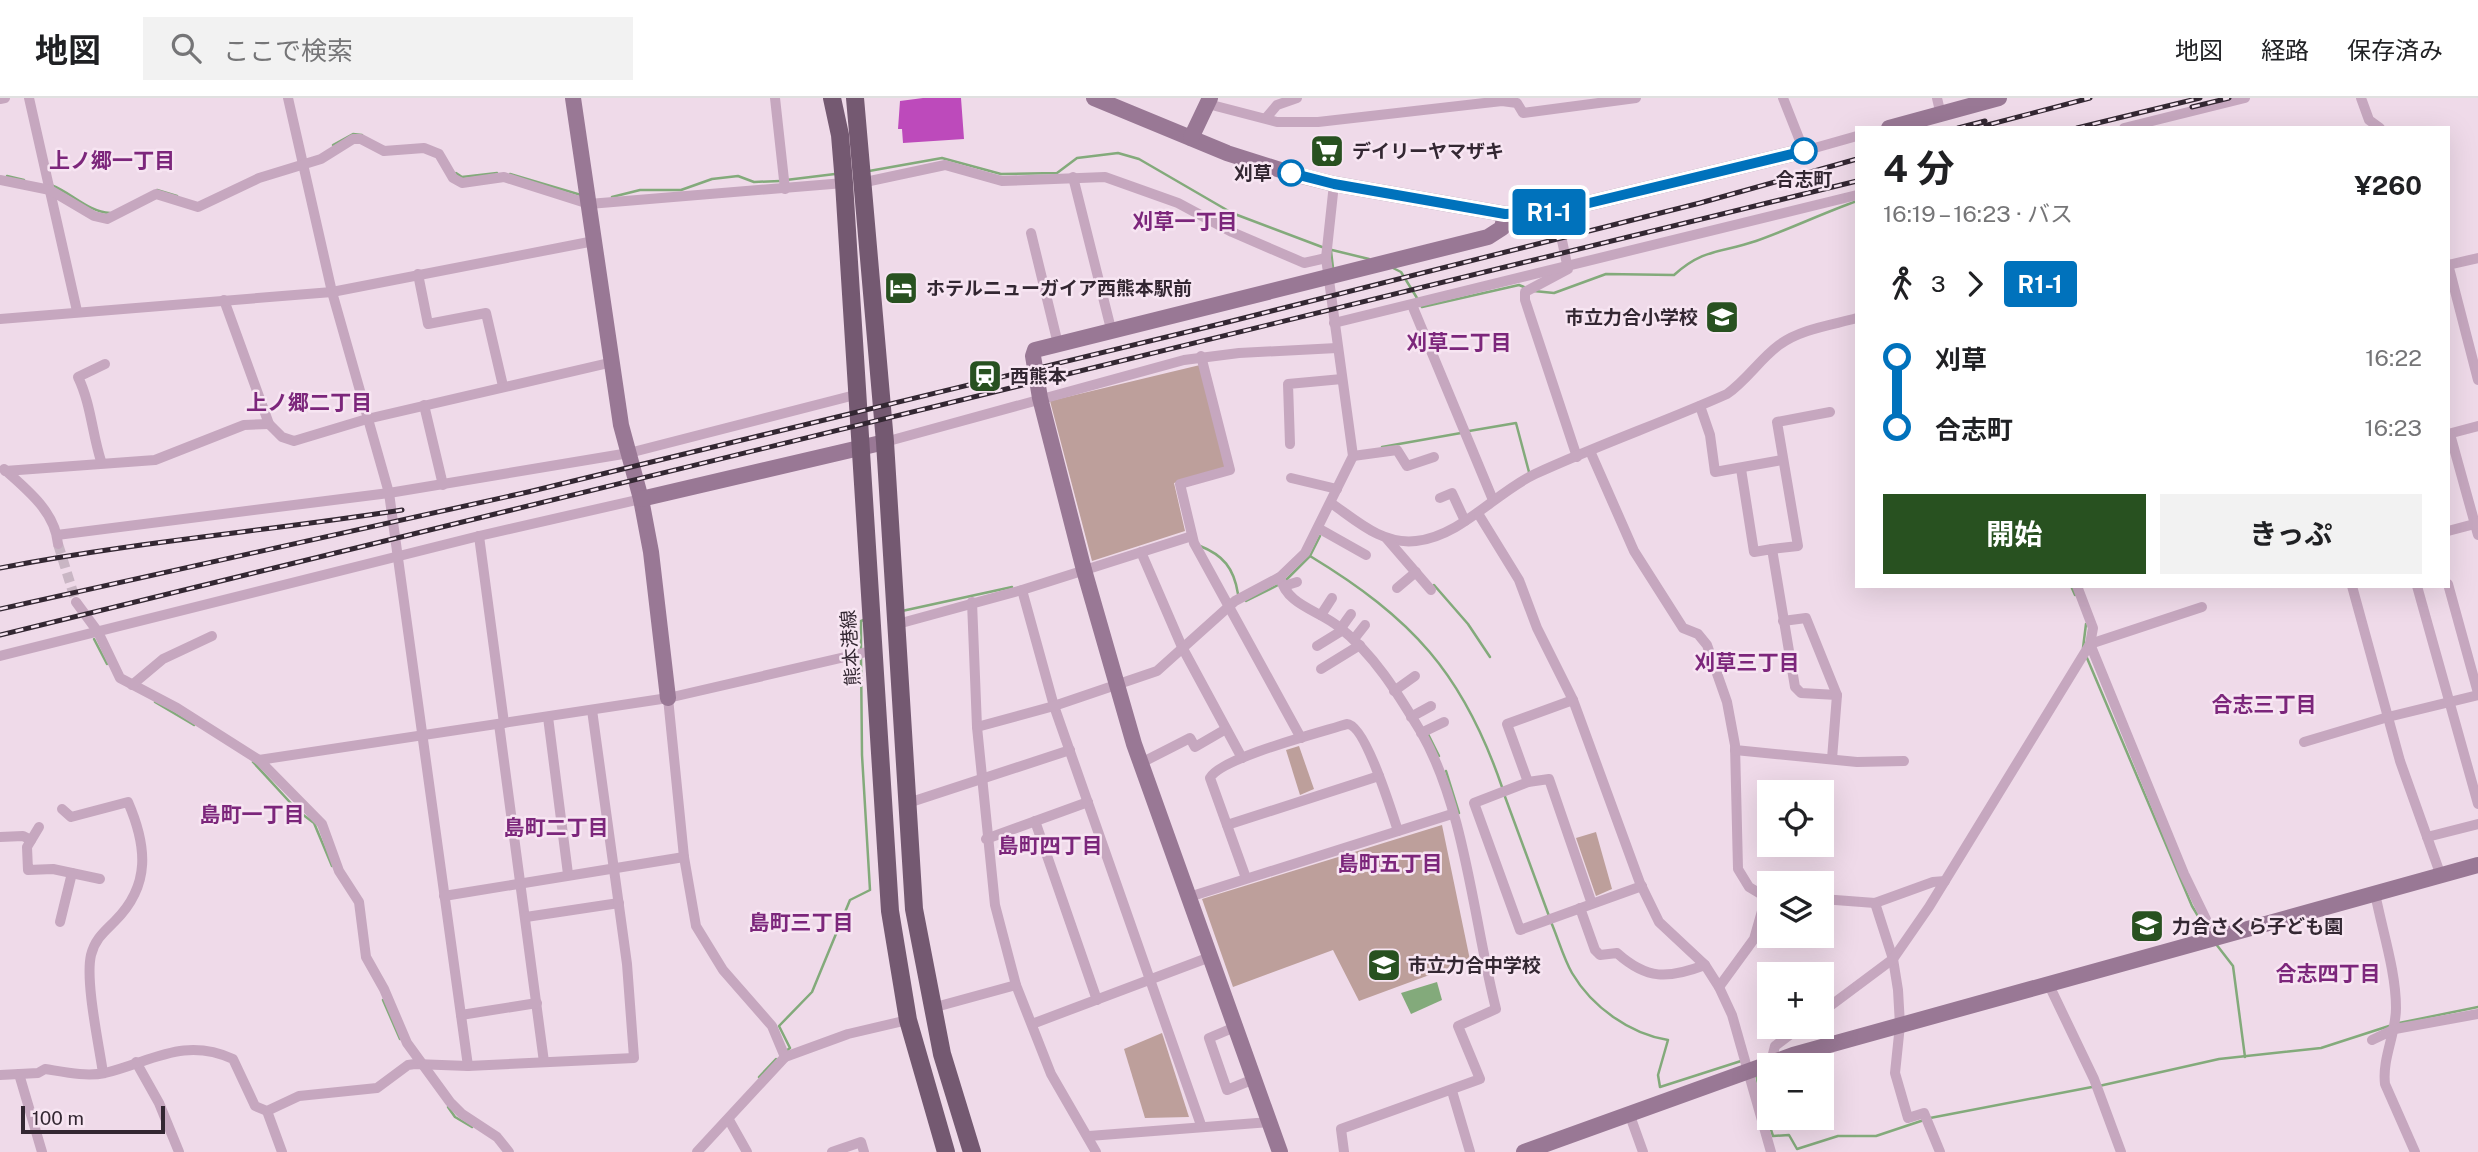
<!DOCTYPE html>
<html lang="ja">
<head>
<meta charset="utf-8">
<style>
	:root { --surface:#fff; --page:#f2f2f2; --text:#202124; --muted:#757577; --line:#e0e0e0; --accent:#285120 }
	body { margin:0; font-family:"Public Sans","Noto Sans JP",sans-serif; background:var(--page); color:var(--text); height:100vh; display:flex; flex-direction:column; font-size:26px; white-space:nowrap }
	* { box-sizing:border-box; margin:0 }
	p { font-size:23px; color:var(--muted) }
	.icon { flex:none; width:38px; height:38px; fill:none; stroke:currentColor; stroke-width:2; stroke-linecap:round; stroke-linejoin:round }
	.map { position:relative; flex:1; overflow:hidden }
	.sheet { position:absolute; left:1855px; top:28px; width:595px; height:462px; display:flex; flex-direction:column; background:var(--surface); border-radius:0px; box-shadow:0 7px 28px #0002 }
	.sheet>* { flex:none }
	.badge { padding:0 14px; border-radius:5px; font-size:24px; line-height:46px }
	.buttons { position:absolute; left:1757px; top:682px; display:grid; gap:14px }
	.buttons a { display:grid; place-items:center; width:77px; height:77px; border-radius:0px; background:var(--surface); box-shadow:0 7px 28px #0002; font-size:35px }
	.scale { position:absolute; left:21px; bottom:18px; width:144px; box-sizing:border-box; padding-left:7px; border:4px solid #332732; border-top:0; font-size:19px; line-height:24px; white-space:nowrap; color:#332732; -webkit-text-stroke:5px #f7e5f2; paint-order:stroke }
	.map>.badge { position:absolute; translate:-50% -50%; box-shadow:0 0 0 4px #fff }
	.legs { display:flex; align-items:center; gap:10px; height:77px; padding:0 28px; font-size:23px }
	.legs p { margin-inline-start:auto }
	.head { display:flex; align-items:center; justify-content:space-between; height:119px; padding:0 28px }
	h1 { font-size:38px; font-weight:700; line-height:52px }
	.primary-button { display:flex; gap:14px; margin-top:auto; padding:14px 28px }
	.primary-button a { flex:1; height:80px; border-radius:0px; background:var(--accent); color:#fff; font-size:28px; font-weight:700; line-height:80px; text-align:center }
	.primary-button a+a { background:var(--page); color:var(--text) }
	ul { padding:0 28px; list-style:none }
	li { display:flex; align-items:center; gap:24px; height:70px; font-size:26px }
	li i { display:grid; place-items:center; width:10px; height:100%; margin:0 9px; background:currentColor }
	li i::after { content:''; width:18px; height:18px; margin:-9px; border:5px solid; border-radius:50%; background:var(--surface) }
	li p { margin-inline-start:auto }
	li:first-child i { background:linear-gradient(#0000 50%,currentColor 0) }
	li:last-child i { background:linear-gradient(currentColor 50%,#0000 0) }
	header { display:flex; align-items:center; gap:42px; box-sizing:border-box; height:98px; padding:0 35px; background:var(--surface); border-bottom:2px solid var(--line) }
	header strong { font-size:33px }
	nav { display:flex; gap:38px; margin-inline-start:auto; font-size:24px }
	.search { width:490px; height:63px; background:var(--page); display:flex; align-items:center; gap:18px; box-sizing:border-box; padding:0 24px; border-radius:0px; color:var(--muted); font-size:26px }
	.map>svg:first-child { display:block }
	.green { fill:#bd9f9b }
	.water { fill:#83aa7b }
	.lines { fill:none; stroke-linecap:round; stroke-linejoin:round }
	.stream { stroke:#83aa7b; stroke-width:2.5 }
	.building { fill:#bd4abb }
	.street-tunnel { stroke:#c9b6c4; stroke-width:10; stroke-dasharray:10 5; stroke-linecap:butt }
	.street { stroke:#c6a7bf; stroke-width:10 }
	.secondary { stroke:#997895; stroke-width:16 }
	.primary { stroke:#745971; stroke-width:18 }
	.rail-casing { stroke:#332732; stroke-width:5 }
	.rail { stroke:#f7e5f2; stroke-width:2.5; stroke-dasharray:8; stroke-linecap:butt }
	.line-1-casing { stroke:#fff; stroke-width:16 }
	.line-1 { stroke:#0072bc; stroke-width:10 }
	.stop-1-dot { fill:#fff; stroke:#0072bc; stroke-width:3.5 }
	.labels { text-anchor:middle; dominant-baseline:central; stroke-width:5; stroke-linejoin:round; paint-order:stroke }
	.poi-label { font-size:19px; font-weight:bold; fill:#332732; stroke:#f7e5f2; text-anchor:start }
	.stop-label { font-size:19px; font-weight:bold; fill:#332732; stroke:#f7e5f2; text-anchor:end }
	.street-label { font-size:19px; fill:#332732; stroke:#f7e5f2 }
	.neighbourhood-label { font-size:21px; font-weight:bold; fill:#7c267b; stroke:#f7e5f2 }
</style>
</head>
<body>
<header>
<strong>地図</strong>
<div class="search"><svg class="icon" aria-label="search" viewBox="0 0 24 24"><circle cx="10" cy="10" r="6"/><path d="M15 15l6 6"/></svg>ここで検索</div>
<nav><a>地図</a><a>経路</a><a>保存済み</a></nav>
</header>
<div class="map">
<svg width="2478" height="1054" viewBox="0 0 2478 1054">
	<rect width="100%" height="100%" fill="#efdae9"/>
	<g class="green">
		<polygon points="1200,267 1227,370 1174,385 1185,433 1092,463 1050,303"/>
		<polygon points="1299,648 1314,691 1300,697 1286,652"/>
		<polygon points="1442,727 1470,862 1359,903 1333,852 1233,889 1202,801"/>
		<polygon points="1596,734 1612,791 1596,798 1576,740"/>
		<polygon points="1162,935 1189,1019 1145,1020 1124,951"/>
	</g>
	<polygon class="water" points="1437,884 1442,902 1411,916 1401,895"/>
	<g class="lines">
		<g class="stream">
			<polyline points="333,47 353,36 362,37"/>
			<polyline points="869,73 942,60 1001,76 1057,75 1077,60 1118,55 1139,61 1232,115 1322,149"/>
			<polyline points="456,75 462,79 497,75"/>
			<polyline points="510,76 581,97"/>
			<polyline points="7,78 24,82"/>
			<polyline points="786,82 835,76"/>
			<path d="M51 87C72 95 88 114 110 115"/>
			<polyline points="157,92 177,98"/>
			<polyline points="612,99 640,92 681,92 712,81 738,78 754,84 780,83"/>
			<polyline points="1332,152 1369,161"/>
			<polyline points="1331,153 1333,170"/>
			<polyline points="1391,169 1401,174 1417,200"/>
			<path d="M1534 193 1554 195 1606 176 1674 177C1704 150 1721 155 1756 143 1790 131 1823 115 1857 103"/>
			<polyline points="1420,206 1422,209 1519,187 1524,189"/>
			<polyline points="1469,333 1516,325 1529,374"/>
			<polyline points="1382,349 1461,335"/>
			<path d="M1200 448C1223 457 1234 470 1238 496"/>
			<polyline points="1310,458 1320,438"/>
			<path d="M1286 482 1310 458C1412 520 1463 575 1502 689"/>
			<polyline points="1434,487 1468,526 1490,559"/>
			<polyline points="2071,488 2075,497"/>
			<polyline points="1246,503 1280,486"/>
			<polyline points="902,513 1012,489"/>
			<polyline points="94,541 107,566"/>
			<polyline points="2083,550 2086,526"/>
			<polyline points="861,552 861,523 866,521"/>
			<polyline points="2087,560 2192,808 2201,823"/>
			<polyline points="155,604 194,627"/>
			<polyline points="1428,636 1439,658"/>
			<polyline points="253,664 298,713 314,725 332,768"/>
			<polyline points="1446,673 1459,715"/>
			<polyline points="1504,696 1549,818"/>
			<path d="M1551 824C1558 840 1563 859 1572 875 1592 909 1630 936 1668 942L1658 977 1660 989 1741 963"/>
			<polyline points="2216,846 2233,868 2245,959"/>
			<polyline points="383,902 400,941"/>
			<polyline points="2399,925 2478,909"/>
			<polyline points="786,953 790,950 779,928 812,894 850,802 870,792 862,657 861,559"/>
			<polyline points="1756,976 1760,997"/>
			<polyline points="759,979 776,961"/>
			<polyline points="2099,988 2219,961 2321,950 2389,928"/>
			<polyline points="448,1009 455,1019 472,1029"/>
			<polyline points="1764,1010 1773,1038 1789,1037 1797,1051 1838,1038 1876,1038 1924,1022"/>
			<polyline points="1930,1020 2092,989"/>
		</g>
	</g>
	<g class="building">
		<polygon points="923,0 961,0 964,41 903,45 902,31 898,31 900,3"/>
		<polygon points="1316,45 1339,46 1339,61 1316,60"/>
	</g>
	<g class="lines">
		<polyline class="street-tunnel" points="58,446 76,504"/>
		<g class="street">
			<polyline points="29,0 77,213"/>
			<polyline points="288,0 332,194 389,395 468,968"/>
			<polyline points="775,0 785,91"/>
			<polyline points="1783,0 1804,53 1857,38"/>
			<polyline points="1937,0 1941,17"/>
			<polyline points="2361,0 2369,22 2380,30"/>
			<polyline points="0,1 5,0"/>
			<polyline points="1208,6 1277,24 1318,24 1502,3 1517,5 1523,15 1636,0"/>
			<polyline points="1266,20 1277,7 1297,0"/>
			<polyline points="2124,30 2245,0"/>
			<polyline points="1073,79 1111,231"/>
			<polyline points="0,82 50,92 94,118 107,121 156,96 198,109 259,80 321,61 353,41 361,41 384,53 424,50 439,56 453,80 462,85 504,79 589,106 844,85"/>
			<polyline points="870,83 945,67 1002,83 1105,79 1178,105 1232,134 1304,165 1326,160"/>
			<polyline points="1560,133 1568,171 1525,194 1525,202 1577,359"/>
			<polyline points="1031,135 1058,246"/>
			<polyline points="2448,166 2478,282"/>
			<polyline points="2448,167 2478,160"/>
			<polyline points="418,176 428,226 486,215 503,288"/>
			<polyline points="224,202 269,326 282,339 294,343 367,321 613,264"/>
			<polyline points="1412,207 1493,402"/>
			<polyline points="0,221 332,194 594,143"/>
			<polyline points="1334,225 1857,97"/>
			<polyline points="1201,258 1230,372 1180,386 1194,445 1301,640"/>
			<polyline points="424,307 443,387"/>
			<polyline points="1700,308 1710,337 1715,374 1782,362"/>
			<polyline points="2448,336 2478,328"/>
			<polyline points="2450,336 2478,437"/>
			<polyline points="885,344 1184,262 1239,255 1337,250"/>
			<polyline points="1290,346 1288,286 1342,281"/>
			<polyline points="1590,353 1634,453 1683,530 1698,536 1707,547 1727,604 1735,647 1738,771 1749,789 1769,801"/>
			<polyline points="1353,358 1397,352 1407,368 1434,359"/>
			<path d="M101 363C92 335 91 306 78 279L105 266"/>
			<path d="M4 371C27 392 55 413 58 446"/>
			<polyline points="1741,371 1754,454 1772,451 1795,589 1801,595 1837,597"/>
			<polyline points="5,373 155,362 244,327 269,326"/>
			<polyline points="1291,380 1337,391"/>
			<polyline points="1440,400 1452,395 1465,423"/>
			<path d="M1331 405C1357 423 1382 447 1416 443 1461 438 1495 395 1535 376 1598 347 1664 324 1727 296 1747 282 1760 261 1779 247 1800 231 1832 227 1857 220"/>
			<polyline points="1479,417 1519,482 1537,530 1573,602 1640,785 1659,824 1705,867 1719,889 1732,917 1771,1054"/>
			<polyline points="1318,430 1366,457"/>
			<polyline points="2448,433 2478,425"/>
			<polyline points="57,437 389,395 629,355 855,297"/>
			<polyline points="479,438 504,625"/>
			<polyline points="1387,441 1431,492"/>
			<polyline points="1772,451 1798,448 1777,324 1830,314"/>
			<polyline points="1141,454 1182,549 1242,660"/>
			<path d="M1280 479C1287 508 1319 512 1339 529 1374 556 1398 596 1421 634 1465 710 1474 825 1496 911L1458 928 1480 981 1341 1031 1344 1054"/>
			<polyline points="2448,486 2478,595"/>
			<polyline points="1284,488 1297,484"/>
			<polyline points="2352,488 2400,663 2441,778"/>
			<polyline points="2417,488 2478,706"/>
			<polyline points="1397,490 1416,474"/>
			<polyline points="1022,492 1054,608 1201,1027"/>
			<polyline points="76,504 98,534 120,580 177,610 259,662"/>
			<polyline points="972,504 977,629 995,807 1016,887 1051,976 1096,1054"/>
			<polyline points="1321,517 1332,500"/>
			<polyline points="1783,523 1806,520 1837,597 1832,661"/>
			<polyline points="894,527 1022,492 1192,438"/>
			<polyline points="1341,530 1351,516"/>
			<polyline points="1354,541 1365,527"/>
			<polyline points="2090,546 2184,776 2215,840"/>
			<polyline points="2090,546 2202,509"/>
			<polyline points="1317,548 1343,532"/>
			<polyline points="0,558 479,438 641,401"/>
			<polyline points="1321,571 1360,547"/>
			<polyline points="132,587 163,561 212,538"/>
			<polyline points="1394,593 1415,578"/>
			<polyline points="668,600 684,759 696,828 723,872 772,928 785,959 697,1054"/>
			<polyline points="548,619 568,776"/>
			<polyline points="1411,619 1431,608"/>
			<polyline points="499,626 544,964"/>
			<polyline points="977,629 1054,608 1157,573 1235,503 1280,479 1305,455 1353,358 1326,160 1334,86"/>
			<polyline points="1421,635 1444,624"/>
			<polyline points="2304,644 2388,619 2478,597"/>
			<polyline points="1735,652 1857,664 1904,663"/>
			<polyline points="1141,665 1190,640 1195,649 1226,631"/>
			<polyline points="1528,684 1507,626 1573,602"/>
			<polyline points="905,706 1070,652"/>
			<path d="M62 711 71 719 128 704C147 748 151 787 115 823 104 834 95 841 91 857 85 883 99 947 103 975"/>
			<polyline points="1035,723 1097,902"/>
			<polyline points="1227,727 1379,678"/>
			<polyline points="39,729 27,749 28,772 53,771 100,781"/>
			<polyline points="0,739 23,738 31,742"/>
			<polyline points="2427,739 2478,726"/>
			<polyline points="986,741 1088,704"/>
			<path d="M1246 780 1210 680C1220 660 1322 634 1347 626 1365 626 1392 715 1398 733"/>
			<path d="M2375 795C2382 832 2396 873 2396 910 2396 936 2382 960 2385 986L2415 1054"/>
			<polyline points="444,798 684,759"/>
			<polyline points="1189,799 1452,716"/>
			<polyline points="1822,801 1875,805 1933,784 1945,783"/>
			<polyline points="1875,805 1893,861 1898,892 1900,927 1895,975 1908,1020 1924,1015 1940,1054"/>
			<polyline points="1592,806 1549,681 1528,684 1474,705 1520,832 1642,788"/>
			<path d="M1580 810 1595 852 1600 857 1617 855C1647 882 1668 881 1705 867"/>
			<polyline points="526,819 619,805"/>
			<polyline points="60,824 72,775"/>
			<polyline points="2048,885 2094,981 2121,1054"/>
			<polyline points="1719,889 1754,841 1766,799"/>
			<polyline points="932,910 1016,887"/>
			<polyline points="1822,914 1893,861 1929,809 2090,546 2093,530 2077,488"/>
			<polyline points="461,917 537,905"/>
			<polyline points="1032,926 1210,859"/>
			<polyline points="1235,929 1209,940 1227,992 1254,981"/>
			<polyline points="2372,942 2395,931 2478,916"/>
			<polyline points="785,959 848,936 908,922"/>
			<polyline points="136,964 159,1005 179,1054"/>
			<polyline points="1771,964 1775,948 1800,929"/>
			<polyline points="19,976 42,1054"/>
			<path d="M0 977 38 975 45 971C64 974 86 979 105 975 153 963 184 939 233 961L255 1008 267 1013 299 998 377 990 408 967 415 966 468 968 634 960 627 866 592 612"/>
			<polyline points="1452,993 1470,1054"/>
			<polyline points="267,1013 282,1054"/>
			<polyline points="1629,1015 1643,1054"/>
			<polyline points="729,1022 747,1054"/>
			<polyline points="1089,1038 1270,1024"/>
			<polyline points="509,1054 497,1039 462,1016 450,1004 407,945 384,891 366,859 359,804 339,773 322,726 259,662 668,600 871,553"/>
			<polyline points="832,1054 861,1044 864,1054"/>
		</g>
		<g class="secondary">
			<polyline points="573,0 621,327 641,401 651,454 668,600"/>
			<polyline points="1094,0 1227,55 1290,75 1334,86 1505,116 1552,114 1804,53"/>
			<polyline points="1889,30 1999,0"/>
			<polyline points="1191,40 1210,0"/>
			<polyline points="641,401 885,344"/>
			<polyline points="1280,1054 1134,646 1084,472 1040,300 1033,258 1035,252 1488,139 1502,130 1505,116"/>
			<polyline points="1524,1054 1793,957 2478,767"/>
		</g>
		<g class="primary">
			<polyline points="832,0 840,37 844,85 890,813 908,922 946,1054"/>
			<polyline points="855,0 885,344 914,811 942,956 972,1054"/>
		</g>
		<g class="rail-casing">
			<g id="rail">
				<polyline points="2192,9 2229,0"/>
				<polyline points="1958,30 1985,23"/>
				<polyline points="1976,30 2090,0"/>
				<polyline points="2077,30 2200,0"/>
				<path d="M0 470C133 444 268 433 402 412"/>
				<polyline points="0,511 528,394 1224,225 1700,105 1857,61"/>
				<polyline points="0,537 1857,83"/>
			</g>
		</g>
		<use href="#rail" class="rail"/>
	</g>
	<g class="lines">
		<g class="line-1-casing">
			<polyline id="line-1" points="1291,75 1334,86 1505,116 1552,114 1804,53"/>
		</g>
		<use href="#line-1" class="line-1"/>
	</g>
	<defs>
		<g id="supermarket-square" transform="scale(1.75)"><rect x="-9" y="-9" width="18" height="18" rx="4" fill="#285120" stroke="#f7e5f2"/><path d="M-6-5.5h2.5l.6 2H6L4.5 2H-2.5L-4.4-4H-6ZM-1.5 3.2a1.3 1.3 0 1 0 .1 0ZM3 3.2a1.3 1.3 0 1 0 .1 0Z" fill="#fff"/></g>
		<g id="hotel-square" transform="scale(1.75)"><rect x="-9" y="-9" width="18" height="18" rx="4" fill="#285120" stroke="#f7e5f2"/><path d="M-6-4.5h1.5V1H6V5H4.5V3h-9V5H-6ZM-4 0a1.8 1.8 0 1 1 3.6 0ZM.5 0V-2.5h3Q6-2.5 6 0Z" fill="#fff"/></g>
		<g id="school-square" transform="scale(1.75)"><rect x="-9" y="-9" width="18" height="18" rx="4" fill="#285120" stroke="#f7e5f2"/><path d="M0-5L7-2L0 1L-7-2ZM-4 1L0 2.5L4 1V4Q0 6-4 4Z" fill="#fff"/></g>
		<g id="station-square" transform="scale(1.75)"><rect x="-9" y="-9" width="18" height="18" rx="4" fill="#285120" stroke="#f7e5f2"/><path d="M-3-6H3Q5-6 5-4V2Q5 4 3 4L4.5 6H3L1.5 4h-3L-3 6H-4.5L-3 4Q-5 4-5 2V-4Q-5-6-3-6ZM-3.5-4v3h7v-3ZM-3.5 1v1.5H-2V1ZM2 1v1.5H3.5V1Z" fill="#fff"/></g>
	</defs>
	<g fill-rule="evenodd">
		<use href="#supermarket-square" x="1327" y="53"/>
		<use href="#hotel-square" x="901" y="190"/>
		<use href="#school-square" x="1722" y="219"/>
		<use href="#station-square" x="985" y="278"/>
		<use href="#school-square" x="2147" y="828"/>
		<use href="#school-square" x="1384" y="867"/>
	</g>
	<g class="stop-1-dot">
		<circle cx="1804" cy="53" r="12"/>
		<circle cx="1291" cy="75" r="12"/>
	</g>
	<g class="labels">
		<g class="poi-label">
			<text x="1352" y="53">デイリーヤマザキ</text>
			<text x="926" y="190">ホテルニューガイア西熊本駅前</text>
			<text x="1698" y="219" text-anchor="end">市立力合小学校</text>
			<text x="1010" y="278">西熊本</text>
			<text x="2172" y="828">力合さくら子ども園</text>
			<text x="1408" y="867">市立力合中学校</text>
		</g>
		<g class="stop-label">
			<text x="1272" y="75">刈草</text>
			<text x="1804" y="81" text-anchor="middle">合志町</text>
		</g>
		<g class="street-label">
			<text transform="translate(850 550) rotate(-94)">熊本港線</text>
		</g>
		<g class="neighbourhood-label">
			<text x="112" y="62">上ノ郷一丁目</text>
			<text x="1185" y="123">刈草一丁目</text>
			<text x="1459" y="244">刈草二丁目</text>
			<text x="309" y="304">上ノ郷二丁目</text>
			<text x="1747" y="564">刈草三丁目</text>
			<text x="2264" y="606">合志三丁目</text>
			<text x="252" y="716">島町一丁目</text>
			<text x="556" y="729">島町二丁目</text>
			<text x="1050" y="747">島町四丁目</text>
			<text x="1390" y="765">島町五丁目</text>
			<text x="801" y="824">島町三丁目</text>
			<text x="2328" y="875">合志四丁目</text>
		</g>
	</g>
</svg>
<div class="buttons">
<a><svg class="icon" aria-label="locate" viewBox="0 0 24 24"><circle cx="12" cy="12" r="6"/><path d="M12 2v4M12 18v4M2 12h4M18 12h4"/></svg></a>
<a><svg class="icon" aria-label="layers" viewBox="0 0 24 24"><path d="M12 4l9 5-9 5-9-5zM3 14l9 5 9-5"/></svg></a>
<a>+</a>
<a>−</a>
</div>
<div class="scale">100 m</div>
<b class="badge" style="left:1549px;top:114px;background:#0072bc;color:#fff">R1-1</b>
<section class="sheet">
<div class="head"><div><h1>4 分</h1><p>16:19 – 16:23 · バス</p></div><b>¥260</b></div>
<div class="legs"><svg class="icon" aria-label="walk" viewBox="0 0 24 24"><circle cx="13" cy="4" r="2"/><path d="M13 8l-2 6 4 7M11 14l-3 7M7 12l3-4h3l4 4"/></svg>3<svg class="icon" aria-label="forward" viewBox="0 0 24 24"><path d="M9 5l7 7-7 7"/></svg><b class="badge" style="background:#0072bc;color:#fff">R1-1</b></div>
<ul>
<li><i style="color:#0072bc"></i><b>刈草</b><p>16:22</p></li>
<li><i style="color:#0072bc"></i><b>合志町</b><p>16:23</p></li>
</ul>
<div class="primary-button"><a>開始</a><a>きっぷ</a></div>
</section>
</div>
</body>
</html>
